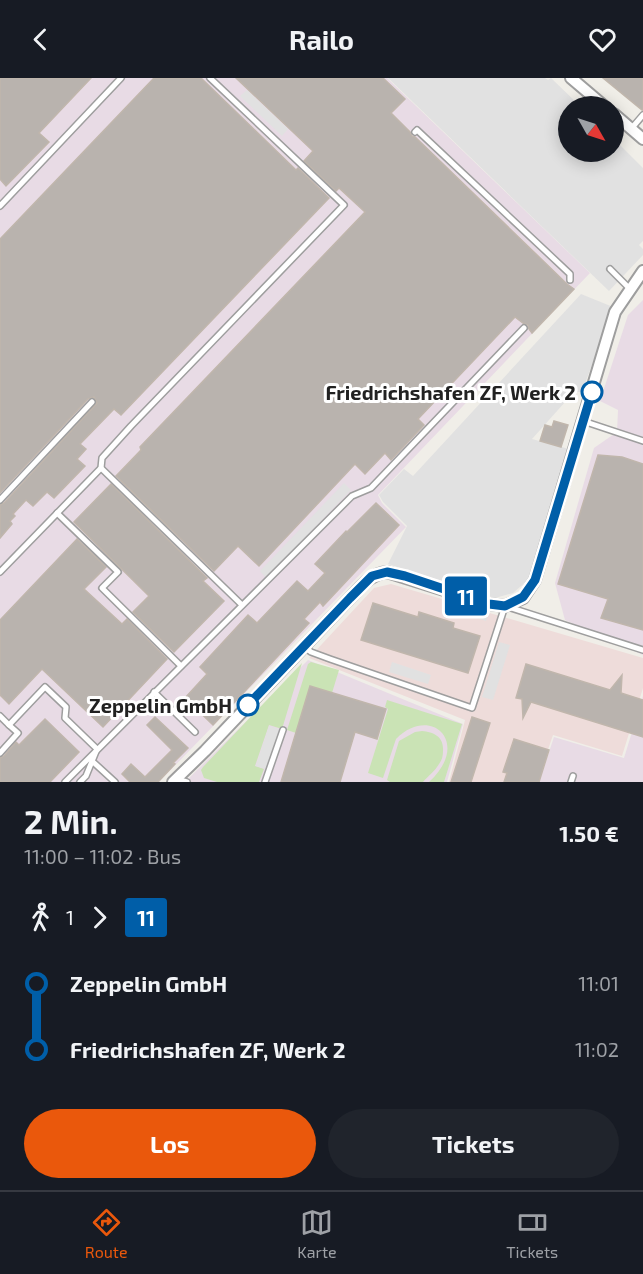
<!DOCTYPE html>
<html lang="de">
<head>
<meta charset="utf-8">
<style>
	:root { --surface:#171b24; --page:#20242c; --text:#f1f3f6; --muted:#9ea1a6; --line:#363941; --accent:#ea580c }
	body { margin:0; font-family:"Exo 2",sans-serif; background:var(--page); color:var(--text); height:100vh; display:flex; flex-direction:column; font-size:22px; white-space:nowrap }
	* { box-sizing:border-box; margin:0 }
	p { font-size:20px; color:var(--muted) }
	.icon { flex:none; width:33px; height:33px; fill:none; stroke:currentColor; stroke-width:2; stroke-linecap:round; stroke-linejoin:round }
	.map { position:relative; height:704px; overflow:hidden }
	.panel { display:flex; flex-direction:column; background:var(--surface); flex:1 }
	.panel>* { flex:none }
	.badge { padding:0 12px; border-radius:4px; font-size:21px; line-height:39px }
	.needle { width:39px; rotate:129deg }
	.tools { position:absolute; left:558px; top:18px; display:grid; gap:12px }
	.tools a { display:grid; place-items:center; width:66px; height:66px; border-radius:50%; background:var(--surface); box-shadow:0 3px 15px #0003; font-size:30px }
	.map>.badge { position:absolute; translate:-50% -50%; box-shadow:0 0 0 3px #fff }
	.legs { display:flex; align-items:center; gap:9px; height:66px; padding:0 24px; font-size:20px }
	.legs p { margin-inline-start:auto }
	.overview { display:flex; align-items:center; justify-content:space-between; height:102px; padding:0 24px }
	h1 { font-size:33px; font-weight:700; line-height:45px }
	.button { display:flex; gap:12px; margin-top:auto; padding:12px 24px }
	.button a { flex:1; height:69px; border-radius:36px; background:var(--accent); color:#fff; font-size:24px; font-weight:700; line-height:69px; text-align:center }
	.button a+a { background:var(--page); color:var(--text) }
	ul { padding:0 24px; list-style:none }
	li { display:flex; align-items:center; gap:21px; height:66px; font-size:22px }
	li i { display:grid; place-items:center; width:9px; height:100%; margin:0 8px; background:currentColor }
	li i::after { content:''; width:15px; height:15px; margin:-8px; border:4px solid; border-radius:50%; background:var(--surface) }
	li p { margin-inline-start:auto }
	li:first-child i { background:linear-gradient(#0000 50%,currentColor 0) }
	li:last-child i { background:linear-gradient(currentColor 50%,#0000 0) }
	header { display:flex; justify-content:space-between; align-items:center; height:78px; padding:0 24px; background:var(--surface); font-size:27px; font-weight:700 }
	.tab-bar { display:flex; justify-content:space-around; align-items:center; height:84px; border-top:2px solid var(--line); background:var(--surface); font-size:16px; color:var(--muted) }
	.tab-bar a { display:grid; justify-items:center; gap:3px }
	.tab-bar .current { color:var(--accent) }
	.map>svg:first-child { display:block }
	.commercial { fill:#eedcda }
	.industrial { fill:#e8dbe5 }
	.grass { fill:#cae3b5 }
	.parking { fill:#e1e1e1 }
	.building { fill:#b9b3ae; stroke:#c0b6ac; stroke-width:1.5 }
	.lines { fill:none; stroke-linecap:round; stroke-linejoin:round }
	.lane-casing { stroke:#9e9e9e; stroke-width:8 }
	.street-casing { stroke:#9e9e9e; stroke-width:14 }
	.lane { stroke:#fff; stroke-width:5 }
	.street { stroke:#fff; stroke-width:10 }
	.line-1-casing { stroke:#fff; stroke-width:14 }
	.line-1 { stroke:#005ea8; stroke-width:9 }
	.stop-1-dot { fill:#fff; stroke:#005ea8; stroke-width:3 }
	.labels { text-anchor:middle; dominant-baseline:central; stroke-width:6; stroke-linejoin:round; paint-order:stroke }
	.stop-label { font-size:20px; font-weight:bold; fill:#212121; stroke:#fff; text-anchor:end }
</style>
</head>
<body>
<header><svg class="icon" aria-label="back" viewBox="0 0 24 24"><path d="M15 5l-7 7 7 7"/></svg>Railo<svg class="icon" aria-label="heart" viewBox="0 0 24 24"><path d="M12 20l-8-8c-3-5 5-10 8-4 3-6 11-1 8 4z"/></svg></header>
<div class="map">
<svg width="643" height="704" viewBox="0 0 643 704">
	<rect width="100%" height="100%" fill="#f0eee8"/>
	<polygon class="commercial" points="391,506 643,580 643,610 622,678 553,657 537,704 449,704 465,642 309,580 374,510"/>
	<g class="industrial">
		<polygon points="0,0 387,0 590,195 378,417 382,425 406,449 159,704 0,704"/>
		<polygon points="643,222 643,577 565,542 555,505 594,370 617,354 618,332 600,323 628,237"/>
		<polygon points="308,582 463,646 447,704 185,704"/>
		<polygon points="643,618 643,704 539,704 554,659 624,680"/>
	</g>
	<g class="grass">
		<polygon points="311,584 339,592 332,615 310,608 296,655 287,652 308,586"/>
		<polygon points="302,585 282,651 269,647 255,688 264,691 259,704 217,704 204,700 201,692 203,689"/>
		<path d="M387 622 462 646 444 704H429C472 665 431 626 396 661L383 700 368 695 388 631 385 629Z"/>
		<path d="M422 653C434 654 444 659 443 673 443 678 442 682 439 686 435 693 428 698 423 704H390L387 702 399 663 415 654Z"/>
	</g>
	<g class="parking">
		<polygon points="388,0 545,0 548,2 551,0 580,28 568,28 568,74 614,74 614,61 643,90 643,163 639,167 643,171 643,177 609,213"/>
		<polygon points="247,12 288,51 282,58 240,18"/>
		<polygon points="581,216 613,229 582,314 574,314 532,361 569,371 529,501 513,515 495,520 388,486 407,448 383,424 379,417 404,391 413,398"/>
		<polygon points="344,405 351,412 266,500 260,493"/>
		<polygon points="446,519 489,533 486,543 443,529"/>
		<polygon points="499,564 510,567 493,622 482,619"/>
		<polygon points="392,584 431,597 428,606 389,594"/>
		<polygon points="269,648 282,652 269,692 256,688"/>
	</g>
	<g class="building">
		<polygon points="0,0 91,0 39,55 49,64 6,108 0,101"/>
		<polygon points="154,0 201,0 296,92 298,90 329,120 121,337 114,331 80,366 86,371 77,381 85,388 54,420 47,414 33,428 26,422 13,436 15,438 10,443 12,446 0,460 0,427 4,425 97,325 94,319 88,321 0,415 0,161"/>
		<polygon points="236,0 383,0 405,21 391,35 410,54 412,58 415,59 567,206 574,211 532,255 529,251 528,247 523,245 515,239 418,341 424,347 391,382 385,375 365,396 355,386 259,488 238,468 214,493 116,398 141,372 140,369 365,134 339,110 336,113 304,83 313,73"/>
		<polygon points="603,0 643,0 643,32 642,32"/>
		<polygon points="554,343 568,347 561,369 540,363 545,347 552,349"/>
		<polygon points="598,377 622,379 643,386 643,552 601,540 608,521 558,506"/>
		<polygon points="111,406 207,500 203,503 224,523 174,574 133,534 149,518 74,444"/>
		<polygon points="376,425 399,447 323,528 320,524 304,541 309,545 213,647 185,620 207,596 200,589 248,537 257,545 297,503 308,513 325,495 315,486 346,453 347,454"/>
		<polygon points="77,461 106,489 84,511 122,546 127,541 167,581 103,649 42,591 9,626 0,617 0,542"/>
		<polygon points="373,525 418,539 419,534 454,545 453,550 480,558 468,595 361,562"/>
		<polygon points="526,586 610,612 622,597 621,615 643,622 643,659 531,624 523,640 522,621 516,620"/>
		<polygon points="310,608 386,631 377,661 355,654 340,704 281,704"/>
		<polygon points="155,639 188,670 173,685 175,686 158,704 130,704 122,696 131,686 145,699 172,672 147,647"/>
		<polygon points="472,639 490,645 471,704 451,704"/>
		<polygon points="45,641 79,674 50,704 0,704 0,680 4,678 16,664 19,667"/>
		<polygon points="514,661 549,672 539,704 504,704 507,695 503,694"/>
	</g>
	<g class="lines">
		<g class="lane-casing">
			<g id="lane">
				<polyline points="631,51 643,37"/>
				<polyline points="415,54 417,52 570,196 570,202"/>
				<polyline points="0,128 121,0"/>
				<polyline points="610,191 631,212"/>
				<polyline points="583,343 643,363"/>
				<polyline points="101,390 242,527"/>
				<polyline points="0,422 92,324"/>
				<polyline points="57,435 118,494 102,510 181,588"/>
				<polyline points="0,494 101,390 102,380 131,348 344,127 210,0"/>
				<polyline points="303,568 311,574 330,581 472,630 505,528 643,572"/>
				<polyline points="154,614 195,654"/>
				<polyline points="0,638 9,647 45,609 66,629 65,640 97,671 86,698 80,704"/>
				<polyline points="0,675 18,655 9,647"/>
				<polyline points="92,683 115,704"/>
				<polyline points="177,701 187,704"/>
				<polyline points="65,704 352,418 371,410 524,250"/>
				<polyline points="265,704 283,652"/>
				<polyline points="571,704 573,698"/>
			</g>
		</g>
		<g class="street-casing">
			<g id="street">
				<polyline points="571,0 604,28"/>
				<polyline points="614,36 643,61"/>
				<path d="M173 704 205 673 350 520C361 509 370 496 387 494L489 526 505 528 523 520 535 502 615 234 643 193"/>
			</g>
		</g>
		<use href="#lane" class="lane"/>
		<use href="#street" class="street"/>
	</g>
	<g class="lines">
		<g class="line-1-casing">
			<polyline id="line-1" points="248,627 350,520 372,498 387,494 405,498 489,526 505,528 523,519 535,502 592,314"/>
		</g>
		<use href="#line-1" class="line-1"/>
	</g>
	<g class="stop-1-dot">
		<circle cx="592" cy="314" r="10"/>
		<circle cx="248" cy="627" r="10"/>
	</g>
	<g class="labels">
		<g class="stop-label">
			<text x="576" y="314">Friedrichshafen ZF, Werk 2</text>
			<text x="232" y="627">Zeppelin GmbH</text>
		</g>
	</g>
</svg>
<div class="tools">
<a><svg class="needle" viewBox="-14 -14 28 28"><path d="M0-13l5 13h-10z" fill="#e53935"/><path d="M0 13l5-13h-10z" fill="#9ea1a6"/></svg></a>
</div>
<b class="badge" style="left:466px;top:518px;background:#005ea8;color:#fff">11</b>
</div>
<section class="panel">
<div class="overview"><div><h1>2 Min.</h1><p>11:00 – 11:02 · Bus</p></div><b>1.50 €</b></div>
<div class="legs"><svg class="icon" aria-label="walk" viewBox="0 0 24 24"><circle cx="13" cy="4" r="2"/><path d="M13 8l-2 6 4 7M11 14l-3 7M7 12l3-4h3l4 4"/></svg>1<svg class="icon" aria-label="forward" viewBox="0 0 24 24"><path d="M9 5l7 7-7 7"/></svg><b class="badge" style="background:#005ea8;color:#fff">11</b></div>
<ul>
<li><i style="color:#005ea8"></i><b>Zeppelin GmbH</b><p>11:01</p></li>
<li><i style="color:#005ea8"></i><b>Friedrichshafen ZF, Werk 2</b><p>11:02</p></li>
</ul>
<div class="button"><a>Los</a><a>Tickets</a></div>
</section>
<nav class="tab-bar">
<a class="current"><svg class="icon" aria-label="directions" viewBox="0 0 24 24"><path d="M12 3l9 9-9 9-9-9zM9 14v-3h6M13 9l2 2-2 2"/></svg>Route</a>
<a><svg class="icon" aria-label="map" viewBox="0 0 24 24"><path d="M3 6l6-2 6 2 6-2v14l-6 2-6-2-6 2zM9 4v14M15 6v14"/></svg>Karte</a>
<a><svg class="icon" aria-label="tickets" viewBox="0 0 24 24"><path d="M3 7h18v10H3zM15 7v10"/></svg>Tickets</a>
</nav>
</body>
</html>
